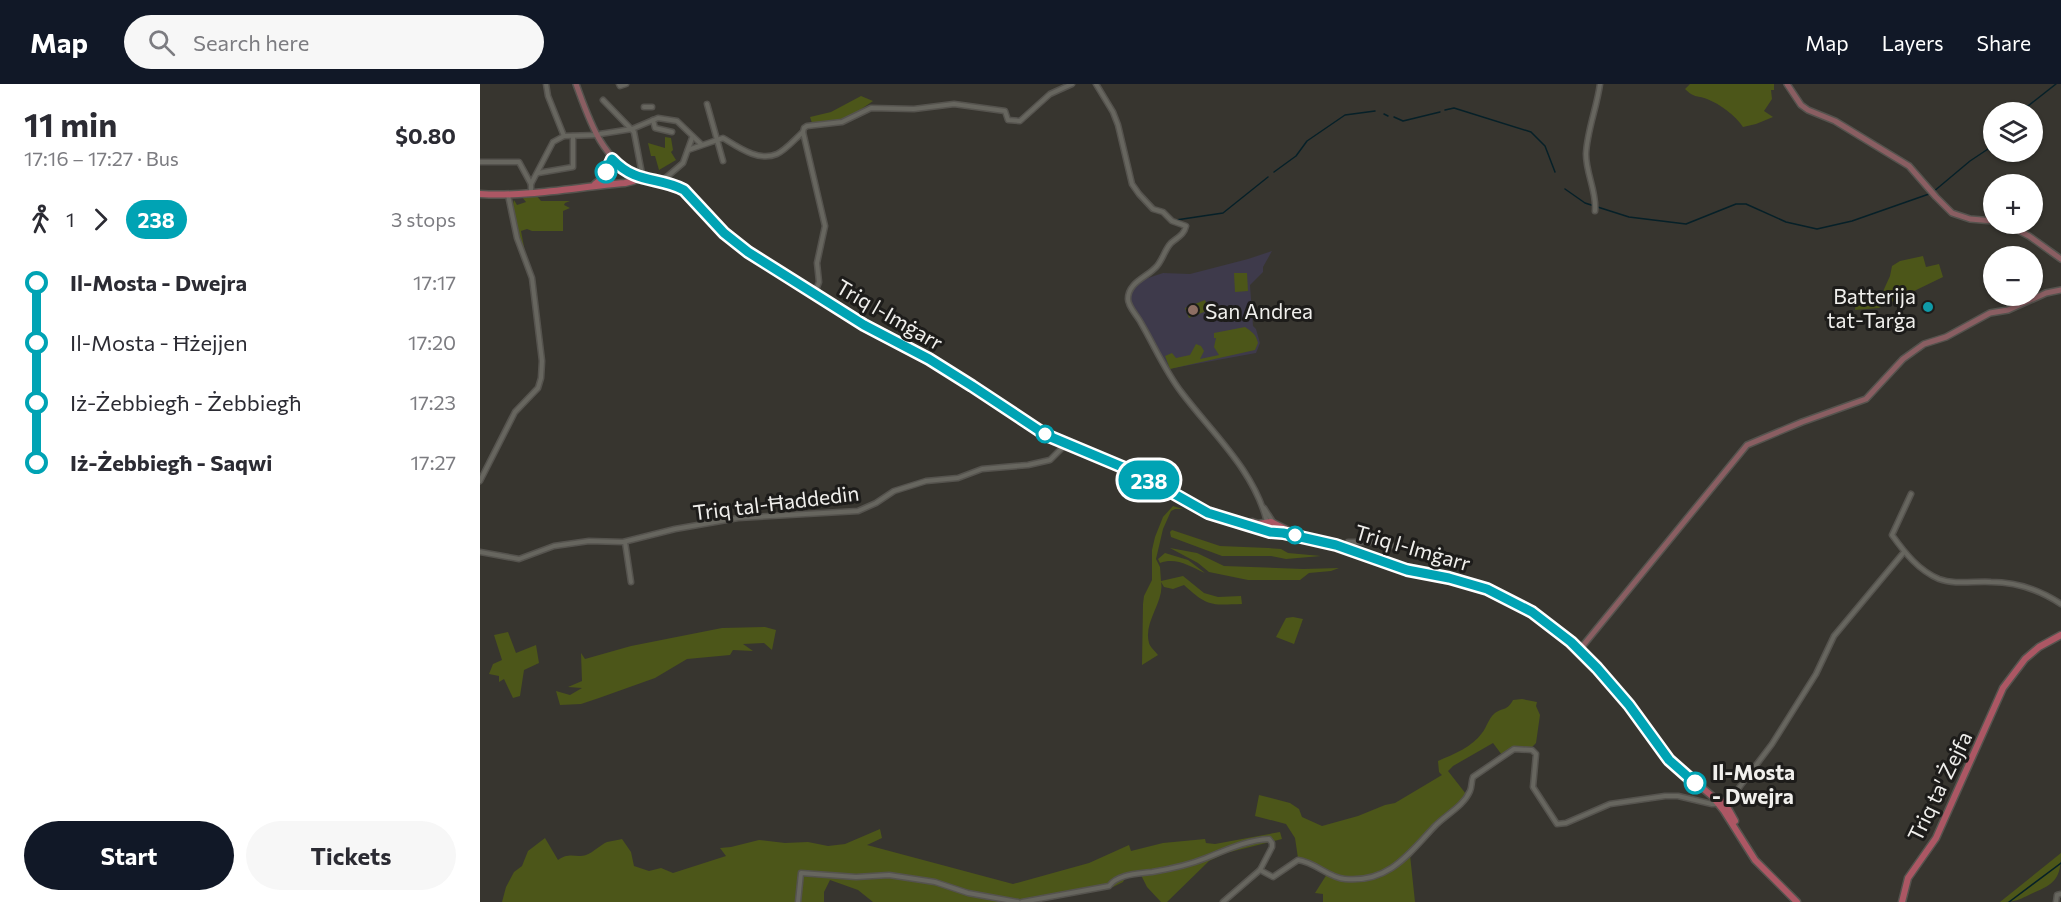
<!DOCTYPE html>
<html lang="en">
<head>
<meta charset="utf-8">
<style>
	:root { --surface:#fff; --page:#f7f7f7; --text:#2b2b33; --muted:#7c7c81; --accent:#111827 }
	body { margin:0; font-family:Commissioner,sans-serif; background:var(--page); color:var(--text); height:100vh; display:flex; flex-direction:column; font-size:22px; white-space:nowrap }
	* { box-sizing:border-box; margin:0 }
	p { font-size:20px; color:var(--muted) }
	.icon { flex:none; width:33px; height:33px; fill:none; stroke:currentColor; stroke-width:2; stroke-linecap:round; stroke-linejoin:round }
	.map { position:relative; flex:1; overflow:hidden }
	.panel { display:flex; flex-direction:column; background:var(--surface); width:480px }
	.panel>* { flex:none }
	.badge { padding:0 12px; border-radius:20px; font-size:21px; line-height:39px }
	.controls { position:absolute; left:1503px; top:18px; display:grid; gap:12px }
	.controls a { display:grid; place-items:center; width:60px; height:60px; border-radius:50%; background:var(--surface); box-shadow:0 2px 4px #0004; font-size:30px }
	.map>.badge { position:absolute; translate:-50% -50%; box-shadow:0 0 0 3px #fff }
	.legs { display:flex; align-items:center; gap:9px; height:66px; padding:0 24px; font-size:20px }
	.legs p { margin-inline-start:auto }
	.summary { display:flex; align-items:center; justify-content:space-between; height:102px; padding:0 24px }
	h1 { font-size:33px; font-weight:700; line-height:45px }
	.button { display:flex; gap:12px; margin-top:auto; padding:12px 24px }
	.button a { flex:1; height:69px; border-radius:36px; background:var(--accent); color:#fff; font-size:24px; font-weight:700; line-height:69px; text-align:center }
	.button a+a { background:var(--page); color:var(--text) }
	ul { padding:0 24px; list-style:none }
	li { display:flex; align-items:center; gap:21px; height:60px; font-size:22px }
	li i { display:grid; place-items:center; width:9px; height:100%; margin:0 8px; background:currentColor }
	li i::after { content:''; width:15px; height:15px; margin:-8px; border:4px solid; border-radius:50%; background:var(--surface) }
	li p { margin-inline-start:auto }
	li:first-child i { background:linear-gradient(#0000 50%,currentColor 0) }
	li:last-child i { background:linear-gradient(currentColor 50%,#0000 0) }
	header { display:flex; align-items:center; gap:36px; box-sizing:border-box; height:84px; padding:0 30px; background:var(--accent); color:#fff }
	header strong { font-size:28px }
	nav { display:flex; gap:33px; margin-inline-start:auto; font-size:21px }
	.search { width:420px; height:54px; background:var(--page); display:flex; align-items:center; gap:15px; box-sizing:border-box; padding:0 21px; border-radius:33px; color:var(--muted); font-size:22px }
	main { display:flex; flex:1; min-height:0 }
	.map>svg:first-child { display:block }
	.education { fill:#3e3a4b }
	.green { fill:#4c5619 }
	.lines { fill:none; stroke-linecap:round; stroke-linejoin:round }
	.stream { stroke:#062028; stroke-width:1.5 }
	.street-casing { stroke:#55534e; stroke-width:7 }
	.secondary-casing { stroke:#55534e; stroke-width:8 }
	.primary-casing { stroke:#55534e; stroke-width:9 }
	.street { stroke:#67665f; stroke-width:4 }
	.secondary { stroke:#8a5e62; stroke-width:5 }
	.primary { stroke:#ac5764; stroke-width:6 }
	.line-1-casing { stroke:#fff; stroke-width:14 }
	.line-1 { stroke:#00a3b4; stroke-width:9 }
	.stop-1-dot { fill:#fff; stroke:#00a3b4; stroke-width:3 }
	.culture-dot { fill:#0f9aa8; stroke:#1d1c1a; stroke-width:2 }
	.education-dot { fill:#8d6e63; stroke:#1d1c1a; stroke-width:2 }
	.labels { text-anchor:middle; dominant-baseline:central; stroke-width:6; stroke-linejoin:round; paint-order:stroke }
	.poi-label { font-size:21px; fill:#f0efec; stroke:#1d1c1a; text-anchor:end }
	.street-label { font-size:21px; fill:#f0efec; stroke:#1d1c1a }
	.stop-label { font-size:21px; font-weight:bold; fill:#f0efec; stroke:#1d1c1a; text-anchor:start }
</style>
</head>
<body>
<header>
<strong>Map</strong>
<div class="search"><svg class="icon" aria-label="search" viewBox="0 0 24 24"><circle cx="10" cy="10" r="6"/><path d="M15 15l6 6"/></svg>Search here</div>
<nav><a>Map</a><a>Layers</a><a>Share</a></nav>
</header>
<main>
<section class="panel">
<div class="summary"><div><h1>11 min</h1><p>17:16 – 17:27 · Bus</p></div><b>$0.80</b></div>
<div class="legs"><svg class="icon" aria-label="walk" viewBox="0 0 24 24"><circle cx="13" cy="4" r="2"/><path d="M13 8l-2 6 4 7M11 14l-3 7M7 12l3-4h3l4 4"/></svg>1<svg class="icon" aria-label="forward" viewBox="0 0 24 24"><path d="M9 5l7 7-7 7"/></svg><b class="badge" style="background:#00a3b4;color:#fff">238</b><p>3 stops</p></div>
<ul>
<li><i style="color:#00a3b4"></i><b>Il-Mosta - Dwejra</b><p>17:17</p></li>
<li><i style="color:#00a3b4"></i><span>Il-Mosta - Ħżejjen</span><p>17:20</p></li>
<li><i style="color:#00a3b4"></i><span>Iż-Żebbiegħ - Żebbiegħ</span><p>17:23</p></li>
<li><i style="color:#00a3b4"></i><b>Iż-Żebbiegħ - Saqwi</b><p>17:27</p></li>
</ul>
<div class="button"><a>Start</a><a>Tickets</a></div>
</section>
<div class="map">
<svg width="1581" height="818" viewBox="0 0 1581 818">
	<rect width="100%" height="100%" fill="#37352f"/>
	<polygon class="education" points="792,167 783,183 783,188 770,201 773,242 776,245 780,259 776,269 688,285 649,215 653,205 662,196 683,189 710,190 768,175"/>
	<g class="green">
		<path d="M1210 0H1294V6H1291L1292 15 1284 27 1293 33 1276 40 1263 43C1255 31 1240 20 1227 15 1216 11 1214 14 1205 5Z"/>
		<polygon points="381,12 393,17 364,37 332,39 330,33 351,28"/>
		<polygon points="185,53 191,54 193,66 191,68 196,76 179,86 175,72 171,72 168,59 185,64"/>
		<polygon points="56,111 61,117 90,117 85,119 84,121 90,124 83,127 83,147 52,147 47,145 41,147 45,168 37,148 33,120 34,116 37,121 46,118 42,113"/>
		<polygon points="1443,172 1446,183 1459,180 1463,193 1399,224 1375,226 1376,216 1400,214 1410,192 1412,182 1420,177"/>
		<polygon points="754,189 767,189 768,207 755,208"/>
		<polygon points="725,216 729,226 709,234 705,224"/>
		<path d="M765 243C772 248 776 250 778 259L775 266 690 285 685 272 692 269 696 274 710 271 716 260 721 262 724 267 720 275 739 271 734 263 736 254H734V249Z"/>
		<path d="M693 422 703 425H695L691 427 683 445 676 475 680 483 681 497 703 492 724 509 738 513 761 512 762 520C731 521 728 523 704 501L693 505 684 503 681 498C685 517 663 538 669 559 670 563 675 567 678 571L662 581 663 520 664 512 672 496V466L675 453 683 433Z"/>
		<polygon points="692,446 740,462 788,464 801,465 808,469 841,472 806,475 791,472 742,472 691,453 690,448"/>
		<polygon points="690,464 717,469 744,482 823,485 859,484 851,487 829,489 820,496 768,496 729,488 718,479"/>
		<path d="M685 469 708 476 725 489C709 482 696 473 680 479L678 475Z"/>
		<polygon points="813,533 823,535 814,560 796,553 806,534"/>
		<polygon points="285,543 296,546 292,566 284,559 263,560 273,567 253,566 250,571 207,575 175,594 119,614 101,620 80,621 76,607 90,611 102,604 88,603 102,597 101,569 105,575 151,562 242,544"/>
		<polygon points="28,548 36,569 56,561 59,579 44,586 40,612 33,614 24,595 19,598 19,592 9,590 13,580 22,576 14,551"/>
		<path d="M1042 615 1057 618 1056 622 1060 631 1056 659 1051 664H1033L1022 671 1013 659 973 682 968 687 986 710 978 723 913 783 899 790 887 793 860 794 824 774H818L815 754 806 740 775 732 779 711 810 719 819 725 822 733 842 742 878 732 905 721 915 719 962 691 959 688 958 677C974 670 992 663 1002 649 1007 643 1008 635 1015 629 1024 623 1027 627 1033 616Z"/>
		<path d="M400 745 402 754 387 761 533 800 609 779 649 761 651 767 683 759 725 755 726 759 735 760 800 748 802 755 746 769 729 777 687 818H681L667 803 661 791 645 794 643 798 633 803 632 800 549 818H393L378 806 350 796 344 808V818H22L26 803 34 788 42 782 48 767 65 754 78 776C89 768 96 774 106 771 114 768 120 761 127 758 132 757 138 756 142 755L151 768 154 782 169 787 181 784 193 789 246 772 240 764 251 763 279 756 305 759 328 758 348 762 365 760Z"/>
		<path d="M1581 769C1581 794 1575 800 1553 809 1538 816 1537 818 1520 818Z"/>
		<path d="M930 771 935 818H843V810L835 809 847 790C879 805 905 794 930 771Z"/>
	</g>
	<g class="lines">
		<g class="stream">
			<polyline points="965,26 974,24 1051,48 1065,62 1075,88"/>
			<polyline points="1543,28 1548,22 1576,0"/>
			<polyline points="904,30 908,32"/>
			<polyline points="914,33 923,37 960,28"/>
			<polyline points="794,88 816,72 827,57 865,31 895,27"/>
			<polyline points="1085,105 1105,119 1149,133 1206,140 1256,120 1266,120 1306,138 1337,145 1372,137 1449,110"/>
			<polyline points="1453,108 1490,77 1514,61"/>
			<polyline points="696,136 743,129 788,93"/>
			<polyline points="1529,818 1581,779"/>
		</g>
		<g class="street-casing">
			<g id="street">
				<polyline points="66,0 68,12 84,52"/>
				<polyline points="139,0 140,2 146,0"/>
				<path d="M616 0 633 28 638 41 652 100 659 110 673 125 683 128 692 137 706 142C704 151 698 153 691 159 685 165 683 175 677 182 668 193 648 198 648 215 648 223 657 231 661 239 675 263 685 287 702 309 733 350 774 386 787 438"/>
				<polyline points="123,16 154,48 162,90 159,94"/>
				<polyline points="227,20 243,77"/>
				<polyline points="164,23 172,23"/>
				<polyline points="173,36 175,44 192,48"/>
				<polyline points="323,48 345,142 337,179 339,198 336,206"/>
				<polyline points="120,50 152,45 178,34 197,37 221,60"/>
				<path d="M208 66 243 54C258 63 278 78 297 70 306 66 315 55 323 48L324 44 327 42 362 38 391 24 434 25 474 20 525 27 528 36 540 37 570 10 592 0"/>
				<polyline points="0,78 39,78 51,100 51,109"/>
				<polyline points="58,89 93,83 93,52"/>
				<polyline points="182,97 203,79 212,54"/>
				<polyline points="51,100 73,58 84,52 117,51"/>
				<path d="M1115 127C1117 108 1106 90 1106 70 1107 47 1117 23 1120 0"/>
				<polyline points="0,397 35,328 58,304 61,294 62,277 52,194 37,154 28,111"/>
				<path d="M1431 410 1412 451C1425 469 1438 486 1459 495 1475 501 1494 497 1511 498 1536 498 1560 506 1581 520"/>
				<polyline points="784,424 793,438"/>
				<polyline points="145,458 151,498"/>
				<polyline points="867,461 868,458 893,458 905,462 914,462"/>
				<polyline points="0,468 39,475 74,462 109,457 143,458 195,445 258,434 378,427 396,419 414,407 446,397 478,394 502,385 548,381 570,376 586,360"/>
				<polyline points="1248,724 1252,713 1292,660 1336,590 1354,552 1424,468"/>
				<path d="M780 786 793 793 818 776C835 778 849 794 865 795 908 799 928 771 954 743 965 731 983 723 990 707 992 703 991 698 993 693L1034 665 1052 666 1056 670 1053 703 1077 740 1086 739 1130 720 1185 712H1198L1232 720H1237"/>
				<polyline points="318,818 321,789 376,793 409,791 455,798 488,809 538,818"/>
				<path d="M542 818 629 802C638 790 657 790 672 788 690 785 709 781 726 774 746 766 767 756 789 755L792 759V763L780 786 743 818"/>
				<polyline points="1576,818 1577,811 1581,810"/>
			</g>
		</g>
		<g class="secondary-casing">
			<g id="secondary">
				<path d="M96 0C110 38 121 74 159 94"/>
				<polyline points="1307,0 1321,21 1328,26 1355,37 1429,82 1456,113 1472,129 1490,135 1514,137"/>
				<polyline points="1526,140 1549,152 1581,175"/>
				<polyline points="1101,564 1267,361 1322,338 1386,315 1423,275 1444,260 1466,253 1510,229 1528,226 1566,209 1581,206"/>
			</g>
		</g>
		<g class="primary-casing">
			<g id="primary">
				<polyline points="115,100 124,93 132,75"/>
				<path d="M0 110C48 113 97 103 145 99L153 97 159 94 196 102 204 106 244 149 268 168 384 241 449 275 492 302 566 351 659 390 728 429 790 448 803 449 856 461 927 486 969 494 1007 505 1052 527 1091 558 1126 593 1157 631 1189 676 1232 712 1244 727 1275 776 1317 818"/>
				<polyline points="772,438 778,440 791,438 809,447"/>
				<polyline points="1238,714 1246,721 1255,737"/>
				<polyline points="1422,818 1428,794 1456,754 1523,604 1545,575 1559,563 1581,551"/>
			</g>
		</g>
		<use href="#street" class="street"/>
		<use href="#secondary" class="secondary"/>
		<use href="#primary" class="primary"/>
	</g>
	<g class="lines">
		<g class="line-1-casing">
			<path id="line-1" d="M126 88 132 75C157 101 177 92 204 106L244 149 268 168 384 241 449 275 492 302 566 351 659 390 728 429 790 448 803 449 856 461 927 486 969 494 1007 505 1052 528 1091 558 1117 584 1149 621 1189 676 1215 699"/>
		</g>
		<use href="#line-1" class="line-1"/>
	</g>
	<g class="stop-1-dot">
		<circle cx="126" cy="88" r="10"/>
		<circle cx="565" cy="350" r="8"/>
		<circle cx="815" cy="451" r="8"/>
		<circle cx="1215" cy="699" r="10"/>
	</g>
	<circle class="culture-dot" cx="1448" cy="223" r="6"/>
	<circle class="education-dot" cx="713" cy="226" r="6"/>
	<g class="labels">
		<g class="poi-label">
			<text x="1436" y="211">Batterija<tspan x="1436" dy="24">tat-Tarġa</tspan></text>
			<text x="725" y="226" text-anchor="start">San Andrea</text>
		</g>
		<g class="street-label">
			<text transform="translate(410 230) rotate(30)">Triq l-Imġarr</text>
			<text transform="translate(296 418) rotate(-7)">Triq tal-Ħaddedin</text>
			<text transform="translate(933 463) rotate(16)">Triq l-Imġarr</text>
			<text transform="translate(1459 702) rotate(-64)">Triq ta' Żejfa</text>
		</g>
		<g class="stop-label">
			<text x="1232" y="687">Il-Mosta<tspan x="1232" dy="24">- Dwejra</tspan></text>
		</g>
	</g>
</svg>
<div class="controls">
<a><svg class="icon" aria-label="layers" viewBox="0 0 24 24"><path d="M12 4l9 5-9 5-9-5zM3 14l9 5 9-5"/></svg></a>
<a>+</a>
<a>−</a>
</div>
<b class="badge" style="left:669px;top:396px;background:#00a3b4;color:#fff">238</b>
</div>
</main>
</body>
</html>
